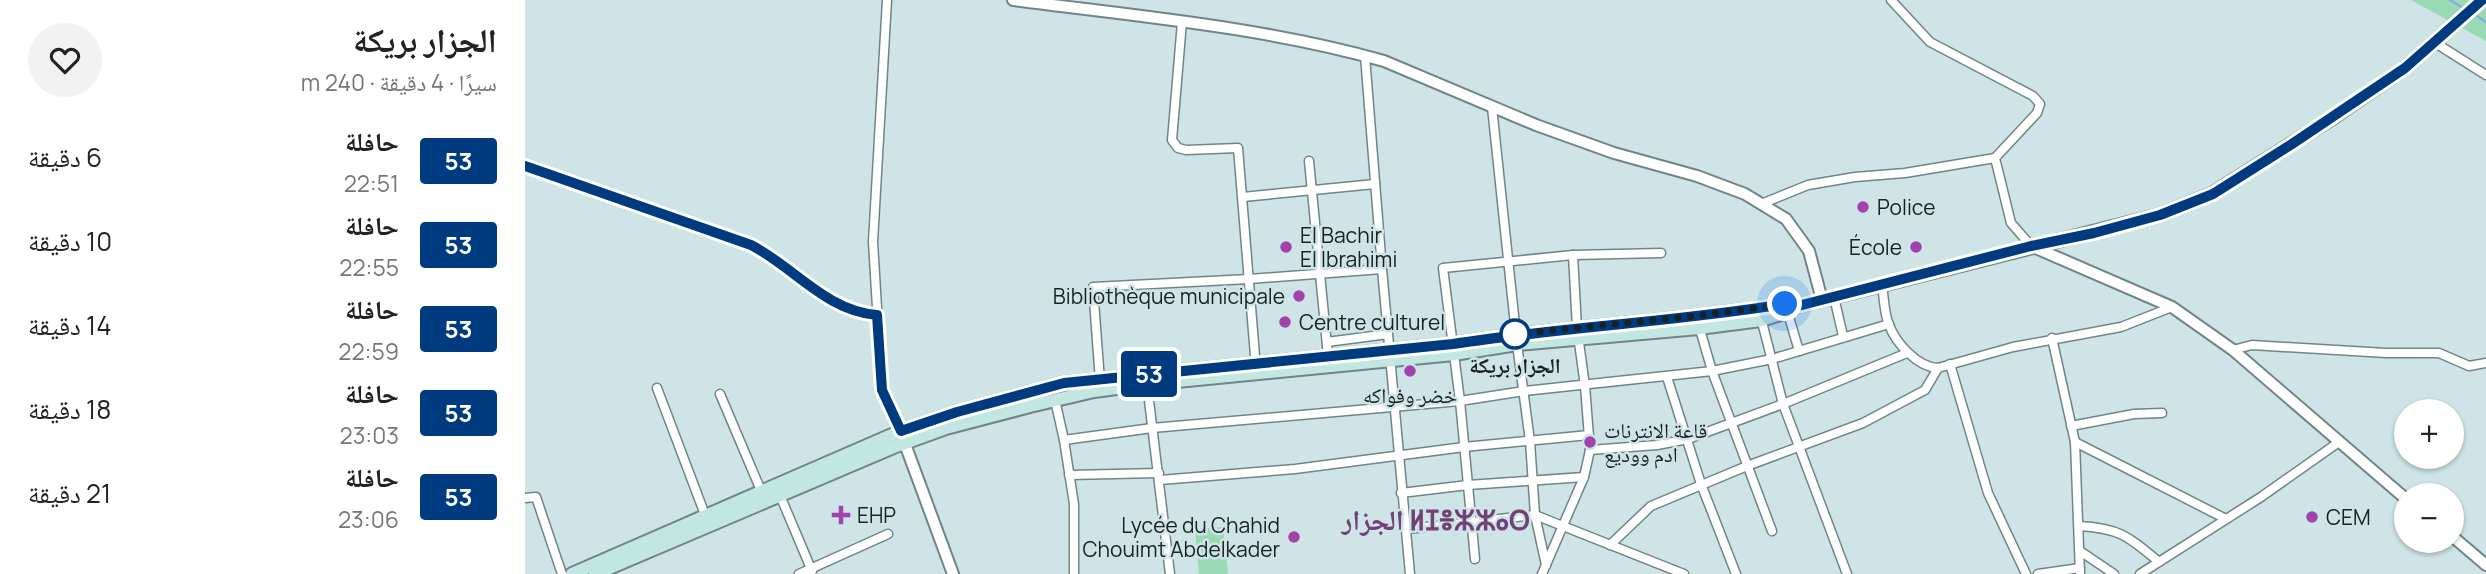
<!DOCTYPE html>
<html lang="ar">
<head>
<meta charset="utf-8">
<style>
	:root { --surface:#fff; --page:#f2f2f2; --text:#222; --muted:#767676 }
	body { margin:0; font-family:Manrope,"Noto Naskh Arabic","Noto Sans Tifinagh",sans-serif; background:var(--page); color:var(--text); direction:rtl; height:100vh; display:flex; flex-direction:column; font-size:26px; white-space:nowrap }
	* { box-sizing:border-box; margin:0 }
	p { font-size:23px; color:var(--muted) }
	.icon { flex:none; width:38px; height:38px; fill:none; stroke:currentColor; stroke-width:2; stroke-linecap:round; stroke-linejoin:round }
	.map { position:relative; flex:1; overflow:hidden; direction:ltr }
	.sheet { display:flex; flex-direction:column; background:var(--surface); width:525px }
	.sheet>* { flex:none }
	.badge { padding:0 14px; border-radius:5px; font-size:24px; line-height:46px }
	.buttons { position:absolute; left:1869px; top:399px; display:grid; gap:14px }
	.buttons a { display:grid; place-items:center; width:70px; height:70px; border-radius:50%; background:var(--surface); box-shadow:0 2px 5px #0004; font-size:35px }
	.you { position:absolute; width:35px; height:35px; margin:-18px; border:5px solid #fff; border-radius:50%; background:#1a73e8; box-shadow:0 0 0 10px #1a73e833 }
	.map>.badge { position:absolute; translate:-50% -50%; box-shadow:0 0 0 4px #fff }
	.round { display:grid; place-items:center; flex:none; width:74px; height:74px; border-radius:37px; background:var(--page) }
	.summary { display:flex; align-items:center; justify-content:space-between; height:119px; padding:0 28px }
	h1 { font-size:33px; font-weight:700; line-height:52px }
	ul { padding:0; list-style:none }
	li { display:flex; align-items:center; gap:21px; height:84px; padding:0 28px }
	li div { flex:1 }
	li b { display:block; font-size:26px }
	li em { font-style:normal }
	li .badge { min-width:77px; font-weight:700; text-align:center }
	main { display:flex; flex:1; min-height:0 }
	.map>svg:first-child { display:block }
	.green { fill:#99dab4 }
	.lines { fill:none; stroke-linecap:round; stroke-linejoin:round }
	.stream { stroke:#7fafe8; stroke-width:2.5 }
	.minor-casing { stroke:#718587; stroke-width:11 }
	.tertiary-casing { stroke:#718587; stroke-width:14 }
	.secondary-casing { stroke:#718587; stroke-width:16 }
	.minor { stroke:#fff; stroke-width:8 }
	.tertiary { stroke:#fff; stroke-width:10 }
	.secondary { stroke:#c2e6e2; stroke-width:12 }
	.line-casing { stroke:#fff; stroke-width:16 }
	.line { stroke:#003b80; stroke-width:10 }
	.walk { stroke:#192122; stroke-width:7; stroke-dasharray:0 12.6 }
	.poi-dot { fill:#a243ab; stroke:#cee4e6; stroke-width:2.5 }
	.stop-dot { fill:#fff; stroke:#003b80; stroke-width:3.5 }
	.labels { text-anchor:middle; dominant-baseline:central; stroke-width:5; stroke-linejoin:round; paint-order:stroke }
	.poi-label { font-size:21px; fill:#192122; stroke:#cee4e6; text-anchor:start }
	.stop-label { font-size:21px; font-weight:bold; fill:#192122; stroke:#cee4e6 }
	.district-label { font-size:28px; font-weight:bold; fill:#724276; stroke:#cee4e6 }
</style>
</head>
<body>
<main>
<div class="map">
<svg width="1961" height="574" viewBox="0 0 1961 574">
	<rect width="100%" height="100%" fill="#cee4e6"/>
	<g class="green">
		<polygon points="1886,0 1961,0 1961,41"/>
		<polygon points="698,527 703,574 674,574 670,529"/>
	</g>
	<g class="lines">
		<g class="stream">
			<polyline points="1925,0 1940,9"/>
			<polyline points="1949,14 1961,22"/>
		</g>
		<g class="minor-casing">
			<g id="minor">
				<polyline points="362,0 348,242 357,390 380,444"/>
				<polyline points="1366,0 1405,42 1508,96 1515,104 1512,113 1470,158 1486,223 1506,246"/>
				<polyline points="657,22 647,140 653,148 661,150 713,148 731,368"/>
				<polyline points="1909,42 1961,75"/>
				<polyline points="840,56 857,269 885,574"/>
				<polyline points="967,107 992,344 1005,441 1010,515 1021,565"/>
				<polyline points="784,161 803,356"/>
				<path d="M0 166 225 245C269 267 301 311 352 315"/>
				<polyline points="718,197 850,184"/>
				<polyline points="1236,204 1283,185 1330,177 1380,173 1470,158"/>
				<path d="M1357 285C1359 297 1359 313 1364 325 1371 343 1392 367 1413 368L1488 347 1596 327 1647 307"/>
				<polyline points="1309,297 1318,336"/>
				<polyline points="1262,310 1274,351"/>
				<polyline points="1236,318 1258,404 1322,574"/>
				<polyline points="1174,326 1187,371 1247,531"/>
				<polyline points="1527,338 1550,442 1555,574"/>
				<polyline points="802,342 863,334"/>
				<polyline points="1708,350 1727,345 1861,353 1914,353 1944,366 1961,363"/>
				<polyline points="1425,364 1463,493 1501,574"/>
				<polyline points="1142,377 1176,484 1211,574"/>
				<polyline points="575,381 568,287 724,279 857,269"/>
				<polyline points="622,384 645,574"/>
				<polyline points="132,388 182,520"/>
				<polyline points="195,394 237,493"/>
				<polyline points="530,400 539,440 627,428 935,401 999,391 1187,371 1247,359 1364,324"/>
				<polyline points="1546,426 1609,414 1637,413"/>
				<polyline points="539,440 549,504 549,574"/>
				<polyline points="1550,442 1701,519"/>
				<polyline points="1065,450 1132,445 1163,439 1258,404 1382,353"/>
				<polyline points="544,475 634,473"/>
				<polyline points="635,480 770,469 939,447 1064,435"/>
				<polyline points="254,493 287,571"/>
				<polyline points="876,493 943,485 1059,477"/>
				<polyline points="0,498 11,497 37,574"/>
				<path d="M1554 526C1595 528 1604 537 1634 562"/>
				<polyline points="882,529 1010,515 1159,574"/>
				<polyline points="1085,545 1126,506 1222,466 1338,423 1400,390 1413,368"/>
				<polyline points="1555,551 1589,574"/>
				<polyline points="950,559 935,401 918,268 1048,255 1136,253"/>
				<polyline points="274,574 363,534"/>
				<polyline points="1017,574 1059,477 1065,450 1060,386 1052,328 1048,255"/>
				<polyline points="1513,574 1555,568"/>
				<polyline points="1615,574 1736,497 1814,442"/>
			</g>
		</g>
		<g class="tertiary-casing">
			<g id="tertiary">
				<path d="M488 0C611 16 739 27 859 61L1011 125 1089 153 1172 176 1220 194 1261 219 1284 251 1297 300"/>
				<polyline points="1506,246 1647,307 1708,350 1881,499"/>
				<polyline points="380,444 428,574"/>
				<polyline points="1927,536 1961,565"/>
			</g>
		</g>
		<g class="secondary-casing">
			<g id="secondary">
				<path d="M47 574 376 431 432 412 539 383 928 344C1038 327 1150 322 1260 304L1273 306"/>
				<polyline points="70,574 371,446 421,428 505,406 569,391 622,384 929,354 992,344 1174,328 1236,320 1262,312 1273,306 1635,215 1687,194 1809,117 1880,68 1957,0"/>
			</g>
		</g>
		<use href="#minor" class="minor"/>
		<use href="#tertiary" class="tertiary"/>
		<use href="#secondary" class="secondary"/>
	</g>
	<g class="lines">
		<g class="line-casing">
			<path id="line" d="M0 166 226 245C269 267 301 311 352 315L357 390 376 431 432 412 539 383 928 344C1038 327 1150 322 1260 304L1273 306 1506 246 1569 233 1635 215 1688 194 1767 144 1880 68 1957 0"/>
		</g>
		<use href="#line" class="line"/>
		<polyline class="walk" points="990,334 1171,316 1260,304"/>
	</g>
	<g class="poi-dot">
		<circle cx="1338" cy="207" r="7"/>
		<circle cx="761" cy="247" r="7"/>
		<circle cx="1391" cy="247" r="7"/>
		<circle cx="774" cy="296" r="7"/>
		<circle cx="760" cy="322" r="7"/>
		<circle cx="885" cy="371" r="7"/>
		<circle cx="1065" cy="442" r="7"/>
		<path d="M312.5 504.5h7v7h7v7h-7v7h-7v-7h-7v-7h7z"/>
		<circle cx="1787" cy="517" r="7"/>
		<circle cx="769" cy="537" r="7"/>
	</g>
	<circle class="stop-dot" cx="990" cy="334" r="14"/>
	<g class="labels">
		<g class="poi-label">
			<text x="1352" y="207">Police</text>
			<text x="775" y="235">El Bachir<tspan x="775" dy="24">El Ibrahimi</tspan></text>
			<text x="1377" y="247" text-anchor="end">École</text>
			<text x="760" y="296" text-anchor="end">Bibliothèque municipale</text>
			<text x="774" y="322">Centre culturel</text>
			<text x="885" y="395" text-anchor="middle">خضر وفواكه</text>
			<text x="1079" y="430">قاعة الانترنات<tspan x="1079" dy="24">ادم ووديع</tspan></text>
			<text x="332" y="515">EHP</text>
			<text x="1801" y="517">CEM</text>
			<text x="755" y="525" text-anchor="end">Lycée du Chahid<tspan x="755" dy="24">Chouimt Abdelkader</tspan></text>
		</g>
		<g class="stop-label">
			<text x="990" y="365">الجزار بريكة</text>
		</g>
		<g class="district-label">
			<text x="911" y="519">الجزار ⵍⵊⴻⵣⵣⴰⵔ</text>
		</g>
	</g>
</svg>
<div class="buttons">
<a>+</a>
<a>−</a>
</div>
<div class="you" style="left:1260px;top:304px"></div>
<b class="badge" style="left:624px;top:374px;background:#003b80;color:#fff">53</b>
</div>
<section class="sheet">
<div class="summary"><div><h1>الجزار بريكة</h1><p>سيرًا · 4 دقيقة · 240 m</p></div><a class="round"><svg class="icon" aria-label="heart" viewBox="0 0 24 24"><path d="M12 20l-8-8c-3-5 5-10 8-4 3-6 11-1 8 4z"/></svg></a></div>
<ul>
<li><span class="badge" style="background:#003b80;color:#fff">53</span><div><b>حافلة</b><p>22:51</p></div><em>6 دقيقة</em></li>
<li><span class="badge" style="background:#003b80;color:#fff">53</span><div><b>حافلة</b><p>22:55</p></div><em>10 دقيقة</em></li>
<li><span class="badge" style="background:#003b80;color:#fff">53</span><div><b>حافلة</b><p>22:59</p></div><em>14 دقيقة</em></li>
<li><span class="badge" style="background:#003b80;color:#fff">53</span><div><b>حافلة</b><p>23:03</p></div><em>18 دقيقة</em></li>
<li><span class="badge" style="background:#003b80;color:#fff">53</span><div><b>حافلة</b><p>23:06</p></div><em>21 دقيقة</em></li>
</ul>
</section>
</main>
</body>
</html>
